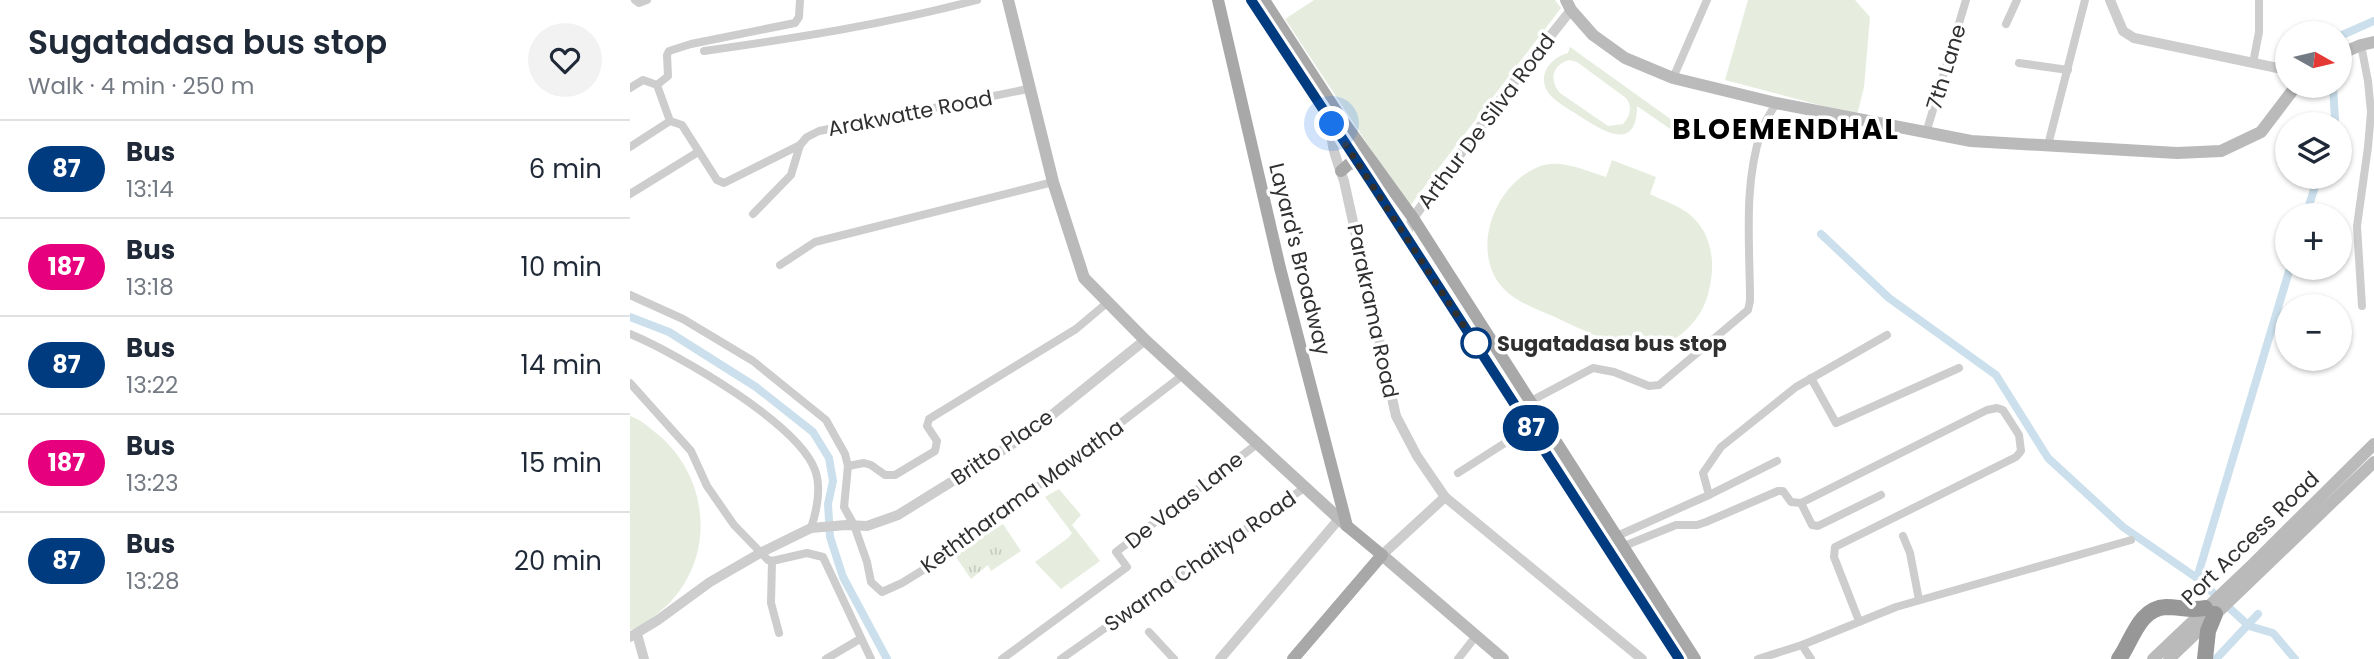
<!DOCTYPE html>
<html lang="en">
<head>
<meta charset="utf-8">
<style>
	:root { --surface:#fff; --page:#f2f2f3; --text:#1f2937; --muted:#747a83; --line:#e0e1e3 }
	body { margin:0; font-family:Poppins,sans-serif; background:var(--page); color:var(--text); height:100vh; display:flex; flex-direction:column; font-size:26px; white-space:nowrap }
	* { box-sizing:border-box; margin:0 }
	p { font-size:23px; color:var(--muted) }
	.icon { flex:none; width:38px; height:38px; fill:none; stroke:currentColor; stroke-width:2; stroke-linecap:round; stroke-linejoin:round }
	.map { position:relative; flex:1; overflow:hidden }
	.panel { display:flex; flex-direction:column; background:var(--surface); width:630px }
	.panel>* { flex:none }
	.badge { padding:0 14px; border-radius:23px; font-size:24px; line-height:46px }
	.needle { width:46px; rotate:98deg }
	.fabs { position:absolute; left:1645px; top:21px; display:grid; gap:14px }
	.fabs a { display:grid; place-items:center; width:77px; height:77px; border-radius:50%; background:var(--surface); box-shadow:0 2px 5px #0004; font-size:35px }
	.you { position:absolute; width:35px; height:35px; margin:-18px; border:5px solid #fff; border-radius:50%; background:#1a73e8; box-shadow:0 0 0 10px #1a73e833 }
	.map>.badge { position:absolute; translate:-50% -50%; box-shadow:0 0 0 4px #fff }
	.round { display:grid; place-items:center; flex:none; width:74px; height:74px; border-radius:37px; background:var(--page) }
	.summary { display:flex; align-items:center; justify-content:space-between; height:119px; padding:0 28px }
	h1 { font-size:33px; font-weight:600; line-height:52px }
	ul { padding:0; list-style:none }
	li { display:flex; align-items:center; gap:21px; height:98px; padding:0 28px; border-top:2px solid var(--line) }
	li div { flex:1 }
	li b { display:block; font-size:26px }
	li em { font-style:normal }
	li .badge { min-width:77px; font-weight:700; text-align:center }
	main { display:flex; flex:1; min-height:0 }
	.map>svg:first-child { display:block }
	.grass { fill:url(#grass-tufts) }
	.green { fill:#e6eddf; fill-rule:evenodd }
	.lines { fill:none; stroke-linecap:round; stroke-linejoin:round }
	.canal { stroke:#cbe0ec; stroke-width:8 }
	.minor { stroke:#cdcdcd; stroke-width:8 }
	.tertiary { stroke:#cdcdcd; stroke-width:10 }
	.secondary { stroke:#bababa; stroke-width:12 }
	.primary { stroke:#a8a8a8; stroke-width:12 }
	.motorway { stroke:#979797; stroke-width:16 }
	.line-casing { stroke:#fff; stroke-width:16 }
	.line { stroke:#003b80; stroke-width:10 }
	.walk { stroke:#303030; stroke-width:7; stroke-dasharray:0 12.6 }
	.stop-dot { fill:#fff; stroke:#003b80; stroke-width:3.5 }
	.labels { text-anchor:middle; dominant-baseline:central; stroke-width:7; stroke-linejoin:round; paint-order:stroke }
	.street-label { font-size:21px; fill:#303030; stroke:#fff }
	.stop-label { font-size:21px; font-weight:bold; fill:#303030; stroke:#fff; text-anchor:start }
	.district-label { font-size:28px; font-weight:bold; letter-spacing:2px; fill:#000; stroke:#fff }
</style>
</head>
<body>
<main>
<section class="panel">
<div class="summary"><div><h1>Sugatadasa bus stop</h1><p>Walk · 4 min · 250 m</p></div><a class="round"><svg class="icon" aria-label="heart" viewBox="0 0 24 24"><path d="M12 20l-8-8c-3-5 5-10 8-4 3-6 11-1 8 4z"/></svg></a></div>
<ul>
<li><span class="badge" style="background:#003b80;color:#fff">87</span><div><b>Bus</b><p>13:14</p></div><em>6 min</em></li>
<li><span class="badge" style="background:#e6007e;color:#fff">187</span><div><b>Bus</b><p>13:18</p></div><em>10 min</em></li>
<li><span class="badge" style="background:#003b80;color:#fff">87</span><div><b>Bus</b><p>13:22</p></div><em>14 min</em></li>
<li><span class="badge" style="background:#e6007e;color:#fff">187</span><div><b>Bus</b><p>13:23</p></div><em>15 min</em></li>
<li><span class="badge" style="background:#003b80;color:#fff">87</span><div><b>Bus</b><p>13:28</p></div><em>20 min</em></li>
</ul>
</section>
<div class="map">
<svg width="1744" height="659" viewBox="0 0 1744 659">
	<defs>
		<pattern id="grass-tufts" width="24" height="20" patternUnits="userSpaceOnUse" patternTransform="scale(1.75)"><rect width="24" height="20" fill="#e6eddf"/><path d="M3 7l-1-3M5 7V3M7 7l1-3M15 17l-1-3M17 17v-4M19 17l1-3" fill="none" stroke="#c6ccc0"/></pattern>
	</defs>
	<rect width="100%" height="100%" fill="#fff"/>
	<polygon class="grass" points="373,524 391,551 361,571 358,565 341,579 324,554"/>
	<g class="green">
		<polygon points="684,0 925,0 931,8 779,207 655,19"/>
		<polygon points="1118,0 1225,0 1240,17 1234,87 1227,115 1095,80"/>
		<path d="M940 47 1053 128 1049 135 1007 106C1007 152 974 132 951 117 942 111 931 105 923 98 905 81 916 59 938 53ZM939 60 947 62 996 98C1003 107 1000 116 993 124L978 126 930 93C919 80 922 65 939 60Z"/>
		<path d="M982 160 1026 177 1020 194C1032 200 1047 205 1058 213 1082 232 1086 262 1079 290 1076 306 1067 320 1055 331 1019 364 965 336 927 318 907 309 881 301 868 282 841 242 869 178 914 165 934 160 957 171 976 177Z"/>
		<path d="M0 416C12 420 21 429 31 437 84 485 85 569 27 614 18 621 11 627 0 630Z"/>
		<polygon points="429,489 451,515 442,525 470,561 431,589 405,562 438,538 442,533 415,497"/>
	</g>
	<g class="lines">
		<g class="canal">
			<polyline points="1710,36 1744,21"/>
			<polyline points="1703,86 1705,119 1704,124"/>
			<polyline points="1676,215 1688,177"/>
			<polyline points="1191,234 1259,298 1366,375 1418,458 1493,527 1567,578 1660,268"/>
			<polyline points="0,317 39,332 126,387 183,432 199,458 203,481 198,504 200,537 213,577 257,659"/>
			<polyline points="1567,578 1619,626 1643,633 1665,659"/>
			<polyline points="1586,659 1628,614"/>
		</g>
		<g class="minor">
			<polyline points="5,0 9,3 17,0"/>
			<polyline points="1376,24 1387,0"/>
			<polyline points="1731,45 1738,81 1741,112 1738,147 1727,226 1732,306"/>
			<path d="M74 51C166 38 257 24 347 0"/>
			<polyline points="1389,63 1438,70"/>
			<polyline points="1623,63 1629,32 1629,0"/>
			<polyline points="1043,78 1077,0"/>
			<polyline points="0,88 13,80 27,85"/>
			<polyline points="40,121 52,125 87,180 94,183 170,145 177,137 189,131 398,89"/>
			<polyline points="40,121 27,85 38,76 37,55 39,51 61,44 165,23 169,17 170,0"/>
			<polyline points="1296,133 1336,0"/>
			<polyline points="1418,145 1455,0"/>
			<polyline points="0,147 40,121"/>
			<polyline points="0,194 68,152"/>
			<polyline points="123,214 161,175 170,145"/>
			<polyline points="150,265 185,242 423,182"/>
			<polyline points="0,295 53,319 123,361 196,420 215,454 218,466 214,507 224,525 237,562 241,582 252,592 272,583 322,552 553,375"/>
			<path d="M0 334C46 353 168 423 185 470 192 489 187 510 181 528"/>
			<polyline points="1181,378 1206,423 1329,368"/>
			<polyline points="0,383 61,451 77,486 104,525 138,560 142,561 177,553 193,557 241,659"/>
			<path d="M901 401 963 368 984 372 1019 386 1029 385 1118 310 1120 301C1120 246 1113 186 1131 132 1134 122 1141 113 1146 103"/>
			<polyline points="218,466 234,463 241,465 255,475 265,475 305,451 307,441 297,426 299,419 446,329 478,302"/>
			<polyline points="828,473 900,427"/>
			<polyline points="1079,495 1073,473 1091,447 1166,387 1257,335"/>
			<polyline points="1171,503 1182,525 1188,526 1251,495"/>
			<polyline points="987,536 1079,495 1147,461"/>
			<polyline points="1273,536 1280,553 1289,600"/>
			<polyline points="994,546 1046,525 1067,525 1076,522 1148,491 1153,491 1161,502 1171,503 1357,410 1367,408 1373,410 1389,435 1391,451 1386,457 1205,547 1204,557 1229,621"/>
			<polyline points="142,561 141,603 149,633"/>
			<polyline points="519,632 544,659"/>
			<polyline points="1172,645 1181,659"/>
			<polyline points="196,659 230,639"/>
			<polyline points="372,659 497,567 486,552 627,444"/>
			<polyline points="431,659 674,488"/>
			<polyline points="828,659 846,636"/>
			<polyline points="1128,659 1172,645 1266,607 1501,540"/>
		</g>
		<g class="tertiary">
			<polyline points="1480,0 1493,31 1504,38 1657,70"/>
			<path d="M705 121 702 124C699 144 708 163 714 181L766 416 787 456 815 497 1012 659"/>
			<polyline points="776,236 783,218 879,88 941,10"/>
			<polyline points="752,555 815,497"/>
			<polyline points="7,634 14,659"/>
			<polyline points="0,637 28,620 80,582 132,552 181,528 216,525 237,526 268,515 397,435 515,340"/>
			<polyline points="590,659 709,519"/>
		</g>
		<g class="secondary">
			<polyline points="378,0 423,182 454,278 515,340 717,526"/>
			<polyline points="936,0 941,10 963,35 995,58 1043,78 1146,103 1341,141 1547,153 1591,151 1631,132 1666,86"/>
			<polyline points="1710,54 1731,45 1744,42"/>
			<polyline points="752,555 873,659"/>
			<polyline points="1523,659 1622,565 1744,444"/>
			<polyline points="1539,659 1744,462"/>
		</g>
		<g class="primary">
			<polyline points="588,0 650,268 717,526 752,555 663,659"/>
			<polyline points="621,0 1049,659"/>
			<polyline points="634,0 710,117 783,218 1065,659"/>
			<polyline points="711,171 719,164 729,163"/>
		</g>
		<g class="motorway">
			<path d="M1489 659C1502 641 1509 608 1536 607 1550 607 1562 611 1575 608"/>
			<polyline points="1575,659 1578,631 1585,614"/>
		</g>
	</g>
	<g class="lines">
		<g class="line-casing">
			<polyline id="line" points="621,0 741,182 1049,659"/>
		</g>
		<use href="#line" class="line"/>
		<polyline class="walk" points="702,124 849,349 846,343"/>
	</g>
	<circle class="stop-dot" cx="846" cy="343" r="14"/>
	<g class="labels">
		<g class="street-label">
			<text transform="translate(1316 67) rotate(-73)">7th Lane</text>
			<text transform="translate(280 113) rotate(-11)">Arakwatte Road</text>
			<text transform="translate(856 121) rotate(-53)">Arthur De Silva Road</text>
			<text transform="translate(670 259) rotate(76)">Layard's Broadway</text>
			<text transform="translate(743 311) rotate(78)">Parakrama Road</text>
			<text transform="translate(372 447) rotate(-34)">Britto Place</text>
			<text transform="translate(392 496) rotate(-36)">Keththarama Mawatha</text>
			<text transform="translate(554 500) rotate(-38)">De Vaas Lane</text>
			<text transform="translate(1620 538) rotate(-44)">Port Access Road</text>
			<text transform="translate(570 561) rotate(-35)">Swarna Chaitya Road</text>
		</g>
		<g class="stop-label">
			<text x="867" y="343">Sugatadasa bus stop</text>
		</g>
		<g class="district-label">
			<text x="1156" y="129">BLOEMENDHAL</text>
		</g>
	</g>
</svg>
<div class="fabs">
<a><svg class="needle" viewBox="-14 -14 28 28"><path d="M0-13l5 13h-10z" fill="#e53935"/><path d="M0 13l5-13h-10z" fill="#747a83"/></svg></a>
<a><svg class="icon" aria-label="layers" viewBox="0 0 24 24"><path d="M12 4l9 5-9 5-9-5zM3 14l9 5 9-5"/></svg></a>
<a>+</a>
<a>−</a>
</div>
<div class="you" style="left:702px;top:124px"></div>
<b class="badge" style="left:901px;top:428px;background:#003b80;color:#fff">87</b>
</div>
</main>
</body>
</html>
